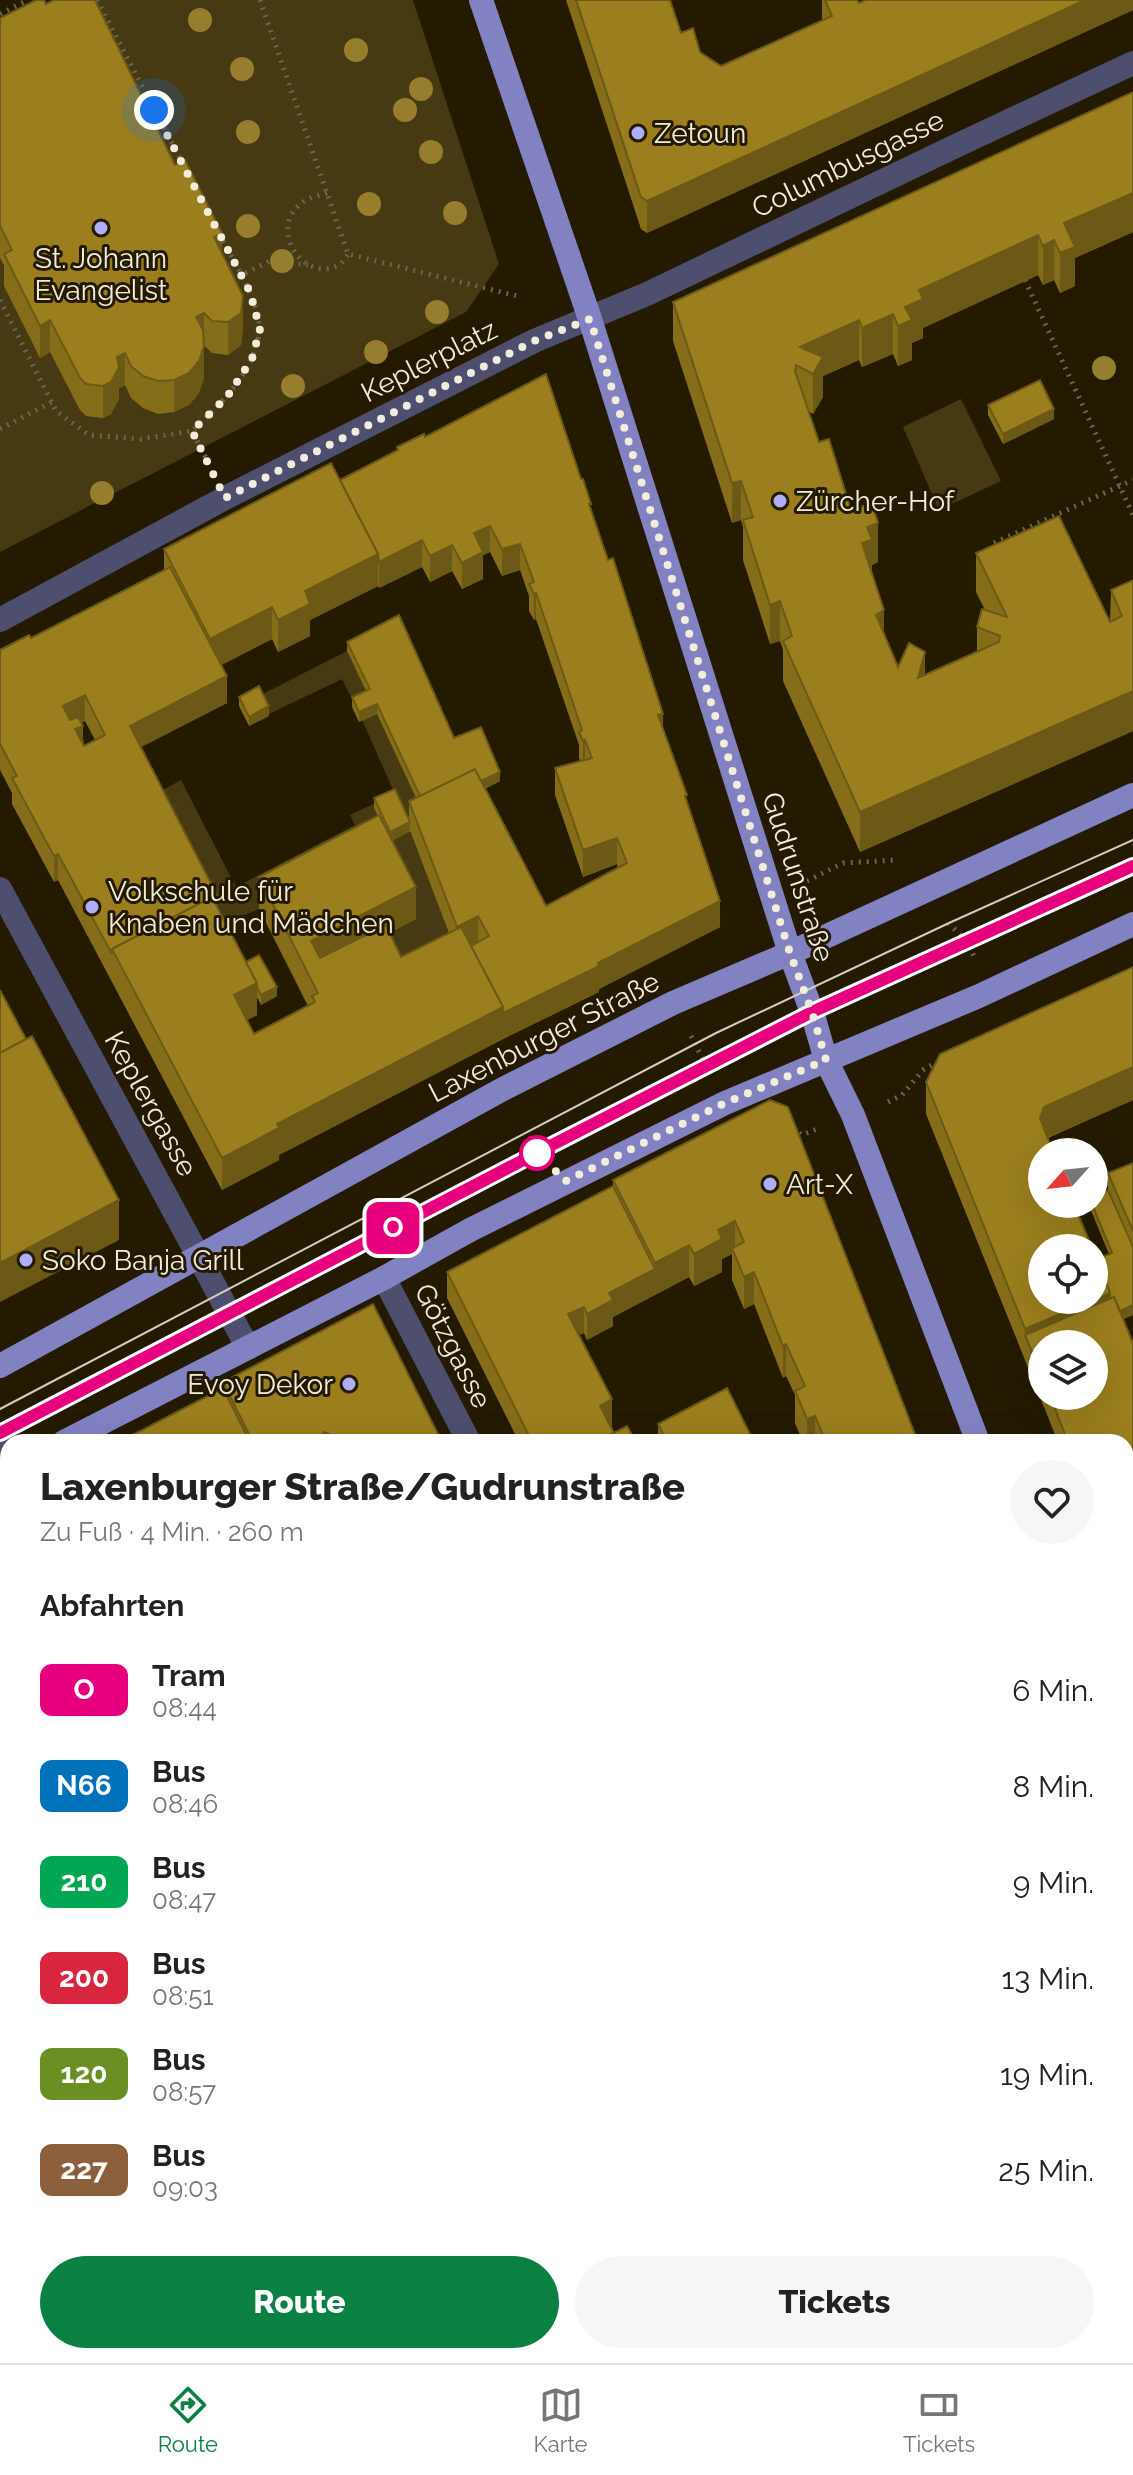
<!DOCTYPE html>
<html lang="de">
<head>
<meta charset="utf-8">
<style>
	:root { --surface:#fff; --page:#f6f6f6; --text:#222; --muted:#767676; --line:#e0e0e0; --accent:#0b8043 }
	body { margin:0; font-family:Raleway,sans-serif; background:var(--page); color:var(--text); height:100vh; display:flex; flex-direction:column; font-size:30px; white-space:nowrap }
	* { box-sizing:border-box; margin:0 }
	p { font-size:26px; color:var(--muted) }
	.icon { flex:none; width:44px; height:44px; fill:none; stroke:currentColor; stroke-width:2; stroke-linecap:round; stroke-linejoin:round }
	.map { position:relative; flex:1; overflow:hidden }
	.side { position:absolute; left:0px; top:1434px; width:1134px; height:930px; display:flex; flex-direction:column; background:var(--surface); border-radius:24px 24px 0 0; box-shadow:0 8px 32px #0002 }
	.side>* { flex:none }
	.badge { padding:0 16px; border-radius:12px; font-size:28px; line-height:52px }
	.needle { width:52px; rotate:243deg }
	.controls { position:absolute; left:1028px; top:1138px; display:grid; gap:16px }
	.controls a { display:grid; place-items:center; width:80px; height:80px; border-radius:50%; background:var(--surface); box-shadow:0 8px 32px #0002; font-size:40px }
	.you { position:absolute; width:40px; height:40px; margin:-20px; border:6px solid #fff; border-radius:50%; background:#1a73e8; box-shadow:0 0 0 12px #1a73e833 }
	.map>.badge { position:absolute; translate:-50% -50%; box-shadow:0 0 0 4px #fff }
	h2 { padding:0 40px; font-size:30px; line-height:72px }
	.round { display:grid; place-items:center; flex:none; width:84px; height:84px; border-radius:42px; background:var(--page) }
	.overview { display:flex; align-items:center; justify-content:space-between; height:136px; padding:0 40px }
	h1 { font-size:38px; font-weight:800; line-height:60px }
	.cta { display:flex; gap:16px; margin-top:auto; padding:16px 40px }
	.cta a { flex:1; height:92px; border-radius:48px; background:var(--accent); color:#fff; font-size:32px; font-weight:800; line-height:92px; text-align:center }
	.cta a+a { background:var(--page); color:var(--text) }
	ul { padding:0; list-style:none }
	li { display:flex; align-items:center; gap:24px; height:96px; padding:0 40px }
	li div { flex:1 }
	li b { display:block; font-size:30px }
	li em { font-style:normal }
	li .badge { min-width:88px; font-weight:700; text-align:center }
	.tabs { display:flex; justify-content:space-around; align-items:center; height:112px; border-top:2px solid var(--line); background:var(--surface); font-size:22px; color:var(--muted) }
	.tabs a { display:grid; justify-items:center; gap:4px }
	.tabs .on { color:var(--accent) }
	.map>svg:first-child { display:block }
	.green { fill:#473a13 }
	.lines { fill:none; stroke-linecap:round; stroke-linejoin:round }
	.path { stroke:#6c644d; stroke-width:5; stroke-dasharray:2 6; stroke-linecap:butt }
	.minor { stroke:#4e4f6e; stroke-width:24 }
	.major { stroke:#8282c3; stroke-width:24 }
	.tram { stroke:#d4ceba; stroke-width:2 }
	.tree { fill:#967e2e }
	.wall { fill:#856d1a; fill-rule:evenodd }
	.shaded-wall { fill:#6c5915 }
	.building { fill:#9b7f1e; stroke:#6c5915; stroke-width:2; fill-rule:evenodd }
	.line-casing { stroke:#fff; stroke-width:18 }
	.line { stroke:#e6007e; stroke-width:12 }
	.walk { stroke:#f2ecda; stroke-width:8; stroke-dasharray:0 14.4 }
	.poi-dot { fill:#aeaefb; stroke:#231a00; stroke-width:3 }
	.stop-dot { fill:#fff; stroke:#e6007e; stroke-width:4 }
	.labels { text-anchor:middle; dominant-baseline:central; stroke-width:6; stroke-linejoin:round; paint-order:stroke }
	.poi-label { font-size:28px; fill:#f2ecda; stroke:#231a00; text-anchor:start }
	.street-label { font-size:28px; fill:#f2ecda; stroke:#231a00 }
</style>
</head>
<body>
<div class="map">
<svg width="1133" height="2363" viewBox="0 0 1133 2363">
	<rect width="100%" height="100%" fill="#231a00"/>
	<g class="green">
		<polygon points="62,0 413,0 499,264 466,312 0,552 0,32"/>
		<polygon points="961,399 1001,481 939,510 903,427"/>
		<polygon points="347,651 370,699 355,705 342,679 269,714 259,696"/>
		<polygon points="377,714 426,819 409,827 375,809 390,842 410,832 460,959 386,957 378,847 259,909 219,926 152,796 181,780 236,887 355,825 350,815 395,794 362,720"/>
	</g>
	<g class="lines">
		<g class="path">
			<polyline points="97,0 184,166"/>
			<polyline points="260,0 348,254 521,297"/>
			<polyline points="0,14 28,0"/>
			<path d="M327 193C319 196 310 197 303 202 265 229 306 286 340 264 344 261 346 257 348 254"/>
			<polyline points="231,280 270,261 308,265"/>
			<polyline points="1025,280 1133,515"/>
			<polyline points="0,300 56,411 89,435 141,439 192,431"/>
			<polyline points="0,429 52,402"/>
			<path d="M209 464 192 431C220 404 255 373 259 331 262 306 232 258 220 235"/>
			<polyline points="994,543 1133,480"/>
			<polyline points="807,881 843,863 896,860"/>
			<polyline points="948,923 967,941 975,959"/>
			<polyline points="691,1036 708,1069"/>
			<polyline points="888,1102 902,1095 923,1070 939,1061"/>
			<polyline points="793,1128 802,1135 819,1128"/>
		</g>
		<g class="minor">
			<polyline points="0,620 225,498 534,341 647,294 960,144 1133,63"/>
			<polyline points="0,889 248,1348"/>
			<polyline points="384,1278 469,1442"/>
			<polyline points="0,1437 8,1452"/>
			<polyline points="0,2270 8,2266"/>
			<polyline points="460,2356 464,2363"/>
			<polyline points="948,2356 951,2363"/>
		</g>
		<g class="major">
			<polyline points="481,0 590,319 790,953 812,1012 826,1060 853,1115 978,1442"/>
			<polyline points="0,1366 503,1089 673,1003 790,953 1133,795"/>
			<polyline points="64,1442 384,1278 470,1230 725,1103 979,996 1133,924"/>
			<polyline points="0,1475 8,1471"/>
			<polyline points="1126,1826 1133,1844"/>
		</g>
		<g class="tram">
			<polyline points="0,1409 716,1033 949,923 1133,840"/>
			<polyline points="0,1433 522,1160 812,1012 1133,866"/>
		</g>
	</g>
	<g class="tree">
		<circle cx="200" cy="20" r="12"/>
		<circle cx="356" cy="50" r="12"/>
		<circle cx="242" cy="69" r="12"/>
		<circle cx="421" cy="89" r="12"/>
		<circle cx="405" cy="110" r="12"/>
		<circle cx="248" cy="132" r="12"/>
		<circle cx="431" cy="152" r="12"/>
		<circle cx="369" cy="204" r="12"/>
		<circle cx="455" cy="213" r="12"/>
		<circle cx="248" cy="226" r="12"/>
		<circle cx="282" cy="261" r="12"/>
		<circle cx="437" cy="312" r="12"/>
		<circle cx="376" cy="352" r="12"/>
		<circle cx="1104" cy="368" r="12"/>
		<circle cx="293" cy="386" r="12"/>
		<circle cx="102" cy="493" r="12"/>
	</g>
	<g class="wall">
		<polygon points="566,0 670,0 681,33 700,52 721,66 822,20 822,0 857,0 859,3 1133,0 1133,10 647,233 641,229"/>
		<polygon points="46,4 175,165 222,254 243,328 241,345 228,355 212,353 204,345 204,378 199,393 189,405 174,412 158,414 143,408 131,398 125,385 119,388 119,399 111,414 103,418 86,416 80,410 50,352 40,358 4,286 4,265 0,258 0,18"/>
		<polygon points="1133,92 1133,232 1075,258 1075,286 1060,293 1054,280 1043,285 1038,275 923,328 923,338 912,343 912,360 898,366 893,354 862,367 859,360 823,376 823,397 813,414 808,411 819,442 851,510 878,562 872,565 872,573 884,636 898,667 925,674 977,651 977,627 985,610 976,592 976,553 1110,622 1111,590 1133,580 1133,731 860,852 783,681 783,650 780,641 770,644 743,560 743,527 741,520 732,523 673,341 673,302"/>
		<polygon points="988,405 1054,419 1003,444 988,415"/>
		<path d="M425 437 591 512 687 803 720 927 599 989V992L503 1039 279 1155V1160L222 1190 58 880 54 882 12 804V793L0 770V650L31 638 164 570V549L340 480 397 451V447ZM490 552 502 576 520 570 529 596V611L534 620 536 619 579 745V758L580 761 555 768V795L583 877 617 864 618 868 546 906 485 789 500 781 347 642V651L366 691 352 697V707L359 722 377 714 416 798 409 801V819L374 798V808L378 816 259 877V909L308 1006 254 1034 247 1020 257 1015V997L261 1005 277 996 246 962 219 910 140 747 227 703 221 665 272 639 278 652 310 636V620L378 586 379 588 422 567 430 582 452 571 462 589 483 579V555ZM85 721 95 740 84 746 81 723ZM410 831 449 933 401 957 389 933 416 919 392 841Z"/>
		<polygon points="239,697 269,716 249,726 239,706"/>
		<path d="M1133 967V1100L1048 1138 1097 1259 1109 1254 1090 1208V1204H1094L1108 1190V1173L1133 1163V1315L1123 1319 1133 1343 1132 1626 1126 1611V1442H1058L926 1114V1082ZM1042 1344 1094 1396H1042Z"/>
		<polygon points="770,1100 918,1442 803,1442 795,1423 795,1395 786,1376 783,1378 754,1304 744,1309 732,1280 732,1254 722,1259 722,1272 694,1286 689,1277 613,1317 613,1326 587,1340 584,1333 579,1335 614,1433 636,1442 519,1442 447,1298 447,1272 613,1186 613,1180"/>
		<polygon points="223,1382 442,1442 119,1442 223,1388"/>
		<polygon points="658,1424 754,1442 658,1442"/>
		<polygon points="0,1510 5,1559 8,1564 8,1783 0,1787"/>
		<polygon points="1126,1967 1133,1985 1133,2292 1126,2276"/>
		<polygon points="34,2356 142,2356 146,2363 38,2363"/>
		<polygon points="182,2356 223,2356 226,2363 186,2363"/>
		<polygon points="260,2356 429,2356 432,2363 263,2363"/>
		<polygon points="505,2356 905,2356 908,2363 509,2363"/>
		<polygon points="988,2356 1126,2356 1133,2363 991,2363"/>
	</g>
	<g class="shaded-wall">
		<polygon points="1085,0 1133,0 1133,10 647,233 647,201"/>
		<polygon points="1133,193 1133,232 1075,258 1075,286 1060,293 1060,253 1064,223"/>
		<polygon points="222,233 222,265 214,237"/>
		<polygon points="1038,235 1038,275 923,328 923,338 912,343 912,360 898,366 898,326 905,307 919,290"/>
		<polygon points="1054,240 1054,280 1043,285 1043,246"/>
		<polygon points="243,296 243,328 241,345 228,355 228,322"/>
		<polygon points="204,313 204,345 196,317"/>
		<polygon points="893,314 893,354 862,367 862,328"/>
		<polygon points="50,320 50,352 40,358 40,326"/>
		<polygon points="859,320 859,360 823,376 823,397 813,414 813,374 800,347"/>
		<polygon points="204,346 204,378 199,393 189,405 174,412 174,380"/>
		<polygon points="125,353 125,385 119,388 119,399 111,414 103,418 103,386 117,357"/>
		<polygon points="1054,409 1054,419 1003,444 1003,434"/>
		<polygon points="741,481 741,520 732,523 732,483"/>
		<polygon points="878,523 878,562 872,565 872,579 862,543 867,527"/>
		<polygon points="490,526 490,552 483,555 483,579 462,589 462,563 474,533"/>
		<polygon points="422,540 422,567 379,588 379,562"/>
		<polygon points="520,544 520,570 502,576 502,549"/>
		<polygon points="452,545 452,571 430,582 430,556"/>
		<polygon points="378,554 378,586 310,620 310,636 278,652 278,620 305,591"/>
		<polygon points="536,593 536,619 534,620 534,594"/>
		<polygon points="780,601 780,641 770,644 770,605"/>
		<polygon points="272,607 272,639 210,671 210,639"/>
		<polygon points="884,610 884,650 876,615"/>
		<polygon points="925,652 925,691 918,678"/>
		<polygon points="227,676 227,703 130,753 130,726"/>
		<polygon points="1133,691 1133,731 860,852 860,812"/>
		<polygon points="85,695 85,721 63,732 63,706"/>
		<polygon points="377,704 377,714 359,722 359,712"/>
		<polygon points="269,706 269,716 249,726 249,717"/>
		<polygon points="663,714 663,740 658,715"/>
		<polygon points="83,726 83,752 75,729"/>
		<polygon points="585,740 585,766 583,767 583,741"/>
		<polygon points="500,772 500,781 426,819 426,809"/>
		<polygon points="410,822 410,832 390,842 390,832"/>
		<polygon points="617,838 617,864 583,877 583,850"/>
		<polygon points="58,854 58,880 54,882 54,856"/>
		<polygon points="416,887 416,919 311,973 311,941"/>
		<polygon points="720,901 720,927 599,989 599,992 503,1039 279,1155 279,1160 222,1190 222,1158 277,1124 503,1007 598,963"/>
		<polygon points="478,916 478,942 457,953 457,927"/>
		<polygon points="257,983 257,1015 234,1027 234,995"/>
		<polygon points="277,987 277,996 261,1005 261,995"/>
		<polygon points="1133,1067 1133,1100 1044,1139 1040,1118 1044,1107"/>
		<polygon points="119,1200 119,1240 0,1302 0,1263"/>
		<polygon points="735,1221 735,1253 732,1248 732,1254 722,1259 722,1272 694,1286 694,1254 718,1230"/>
		<polygon points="689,1245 689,1277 613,1317 613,1326 587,1340 587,1314 609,1293 655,1269 655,1263"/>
		<polygon points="754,1272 754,1304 744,1309 744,1277"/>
		<polygon points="1110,1293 1133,1305 1133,1315 1065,1344 1025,1335 1025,1361 1025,1329"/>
		<polygon points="584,1307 584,1333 568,1340 568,1314"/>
		<polygon points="786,1344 786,1376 783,1378 783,1346"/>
		<polygon points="612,1399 612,1426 600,1432 600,1406"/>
		<polygon points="815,1416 815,1442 807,1442 807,1419"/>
		<polygon points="324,1432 324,1442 318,1442"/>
		<polygon points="5,1522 5,1570 0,1579 0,1539"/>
		<polygon points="1132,1599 1133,1599 1133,1625 1132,1626"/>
		<polygon points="8,1757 8,1783 0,1787 0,1761"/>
		<polygon points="8,2154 8,2194 0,2198 0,2158"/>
	</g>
	<g class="building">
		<polygon points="36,0 44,0 46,4 54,0 95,0 175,165 185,160 222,233 214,237 243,296 241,313 228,322 212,321 204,313 196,317 203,330 204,346 199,361 189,373 174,380 158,381 143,376 131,366 125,353 117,357 119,367 111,382 103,386 86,384 80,378 50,320 40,326 4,254 12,250 0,226 0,18"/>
		<polygon points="576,0 670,0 681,33 693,28 700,52 721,66 832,16 825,0 857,0 859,3 866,0 1085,0 647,201 641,197"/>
		<polygon points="1133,92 1133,193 1064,223 1075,247 1060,253 1054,240 1043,246 1038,235 919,290 923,299 905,307 912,320 898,326 893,314 862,328 859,320 800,347 823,357 813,374 796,365 795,371 819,442 829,439 851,510 872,503 878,523 867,527 872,540 862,543 884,610 876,615 898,667 909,643 925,652 918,678 999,642 1000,636 977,627 982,609 1007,617 976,553 1059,516 1110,622 1122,616 1111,590 1133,580 1133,691 860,812 783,641 792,636 780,601 770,605 743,520 753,517 741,481 732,483 673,302"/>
		<polygon points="546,374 581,479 583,479 591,504 589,504 608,560 613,558 663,714 658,715 687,795 685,796 720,901 598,963 599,966 503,1013 503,1007 471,946 489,936 478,916 457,927 409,801 475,769 546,906 627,863 617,838 583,850 555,768 592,758 585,740 583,741 579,732 582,730 536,593 534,594 529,584 534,582 520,544 502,549 490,526 474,533 483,552 462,563 452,545 430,556 422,540 379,562 378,554 340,480 398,450 397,447 424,434 425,437"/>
		<polygon points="1040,380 1054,409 1003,434 988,405"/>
		<polygon points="331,463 378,554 305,591 310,604 278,620 272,607 210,639 164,549"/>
		<path d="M170 567 227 676 130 726 219 899 214 902 212 897 112 949V954L58 854 54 856 12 778 17 776 0 744V650L29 635 31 638ZM85 695 105 735 84 746 75 729 83 726 78 717 70 720 63 706Z"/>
		<polygon points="399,615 454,738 481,727 500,772 481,781 475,769 420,796 377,704 359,712 352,697 370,689 347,642"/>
		<polygon points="259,686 269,706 249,717 239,697"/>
		<polygon points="395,789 410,822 390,832 374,798"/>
		<polygon points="379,815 416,887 311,941 320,958 386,925 401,957 461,927 503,1007 277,1124 279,1128 222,1158 112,949 212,897 257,983 234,995 254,1034 315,1002 312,996 318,993 259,877"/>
		<polygon points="259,955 277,987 261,995 257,987 257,983 246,962"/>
		<polygon points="1133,967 1133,1067 1044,1107 1040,1118 1053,1152 1042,1152 1042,1204 1074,1204 1092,1248 1042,1248 1042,1300 1093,1300 1025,1329 926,1082 940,1054"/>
		<polygon points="0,990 26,1039 0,1053"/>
		<polygon points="32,1036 119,1200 0,1263 0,1053"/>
		<polygon points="770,1100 788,1107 918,1442 826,1442 815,1416 807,1419 795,1391 805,1386 786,1344 783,1346 754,1272 744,1277 732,1248 744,1242 735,1221 718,1230 722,1239 694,1254 689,1245 655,1263 613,1180"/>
		<polygon points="1133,1163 1133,1231 1108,1173"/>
		<polygon points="613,1186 655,1269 609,1293 613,1300 587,1314 584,1307 568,1314 612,1399 600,1406 614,1433 596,1442 532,1442 447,1272"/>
		<polygon points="1108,1190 1133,1247 1133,1305 1120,1311 1114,1297 1110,1299 1110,1293 1097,1259 1112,1253 1092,1204 1094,1204 1094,1196"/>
		<polygon points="1094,1252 1110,1293 1094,1300"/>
		<polygon points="1114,1297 1133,1343 1133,1599 1132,1599 1126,1585 1126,1442 1068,1442 1050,1396 1094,1396 1094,1344 1042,1344 1042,1376 1025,1335"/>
		<polygon points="373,1304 442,1442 338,1442 334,1436 324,1432 318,1442 253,1442 223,1382"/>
		<polygon points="223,1388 250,1442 119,1442"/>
		<polygon points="727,1388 754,1442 667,1442 658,1424"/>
		<polygon points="627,1426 636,1442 596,1442"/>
		<polygon points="0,1510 2,1513 5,1522 5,1531 0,1539"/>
		<polygon points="0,1547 8,1564 8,1742 0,1726"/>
		<polygon points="0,1740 8,1757 0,1761"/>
		<polygon points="1126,1967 1133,1985 1133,2260 1126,2244"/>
		<polygon points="0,2048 2,2053 8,2050 8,2154 0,2158"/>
		<polygon points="1133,2322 1133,2363 1008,2363 1004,2356 1126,2356 1126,2326"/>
		<polygon points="44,2356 142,2356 146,2363 47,2363"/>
		<polygon points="192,2356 223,2356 226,2363 196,2363"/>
		<polygon points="280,2356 429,2356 432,2363 283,2363"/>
		<polygon points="518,2356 905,2356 908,2363 522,2363"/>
	</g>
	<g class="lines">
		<g class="line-casing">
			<polyline id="line" points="0,1433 550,1146 812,1012 1133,866"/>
		</g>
		<use href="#line" class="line"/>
		<polyline class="walk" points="154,110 250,292 260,329 252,359 227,397 192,431 225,498 534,341 590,319 790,953 812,1012 826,1060 725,1103 566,1181 537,1153"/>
	</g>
	<g class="poi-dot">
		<circle cx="638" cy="133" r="8"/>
		<circle cx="101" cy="228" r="8"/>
		<circle cx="780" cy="501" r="8"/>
		<circle cx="92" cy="907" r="8"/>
		<circle cx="770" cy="1184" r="8"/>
		<circle cx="26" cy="1260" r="8"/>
		<circle cx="349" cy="1384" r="8"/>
	</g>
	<circle class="stop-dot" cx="537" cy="1153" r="16"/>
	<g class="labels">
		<g class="poi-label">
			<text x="654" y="133">Zetoun</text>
			<text x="101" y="258" text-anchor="middle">St. Johann<tspan x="101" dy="32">Evangelist</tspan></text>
			<text x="796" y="501">Zürcher-Hof</text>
			<text x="108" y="891">Volkschule für<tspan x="108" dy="32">Knaben und Mädchen</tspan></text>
			<text x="786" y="1184">Art-X</text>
			<text x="42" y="1260">Soko Banja Grill</text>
			<text x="333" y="1384" text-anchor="end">Evoy Dekor</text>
		</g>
		<g class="street-label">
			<text transform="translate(848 164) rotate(-26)">Columbusgasse</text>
			<text transform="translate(429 361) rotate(-27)">Keplerplatz</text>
			<text transform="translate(798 877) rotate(72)">Gudrunstraße</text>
			<text transform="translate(544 1037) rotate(-27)">Laxenburger Straße</text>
			<text transform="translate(151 1104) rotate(61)">Keplergasse</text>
			<text transform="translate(453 1346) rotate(63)">Götzgasse</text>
		</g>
	</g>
</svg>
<div class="controls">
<a><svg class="needle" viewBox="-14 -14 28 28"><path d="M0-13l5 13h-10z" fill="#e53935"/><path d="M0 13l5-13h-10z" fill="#767676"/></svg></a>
<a><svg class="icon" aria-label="locate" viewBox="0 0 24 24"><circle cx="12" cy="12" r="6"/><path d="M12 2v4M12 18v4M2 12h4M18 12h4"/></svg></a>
<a><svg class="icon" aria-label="layers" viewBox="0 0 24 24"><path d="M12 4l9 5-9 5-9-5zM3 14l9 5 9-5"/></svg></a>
</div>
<div class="you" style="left:154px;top:110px"></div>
<b class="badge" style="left:393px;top:1228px;background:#e6007e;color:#fff">O</b>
<section class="side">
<div class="overview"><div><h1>Laxenburger Straße/Gudrunstraße</h1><p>Zu Fuß · 4 Min. · 260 m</p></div><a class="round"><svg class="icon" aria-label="heart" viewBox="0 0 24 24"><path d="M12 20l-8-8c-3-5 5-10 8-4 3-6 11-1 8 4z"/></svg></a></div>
<h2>Abfahrten</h2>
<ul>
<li><span class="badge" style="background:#e6007e;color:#fff">O</span><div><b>Tram</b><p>08:44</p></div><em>6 Min.</em></li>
<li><span class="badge" style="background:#0072bc;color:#fff">N66</span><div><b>Bus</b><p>08:46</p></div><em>8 Min.</em></li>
<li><span class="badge" style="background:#00a651;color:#fff">210</span><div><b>Bus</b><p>08:47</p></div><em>9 Min.</em></li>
<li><span class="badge" style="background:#d7263d;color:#fff">200</span><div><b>Bus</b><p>08:51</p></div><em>13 Min.</em></li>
<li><span class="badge" style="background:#6b8e23;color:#fff">120</span><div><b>Bus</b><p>08:57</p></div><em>19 Min.</em></li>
<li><span class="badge" style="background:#8b5e3c;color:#fff">227</span><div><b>Bus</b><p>09:03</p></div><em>25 Min.</em></li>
</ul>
<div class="cta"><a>Route</a><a>Tickets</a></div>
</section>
</div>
<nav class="tabs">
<a class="on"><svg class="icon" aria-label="directions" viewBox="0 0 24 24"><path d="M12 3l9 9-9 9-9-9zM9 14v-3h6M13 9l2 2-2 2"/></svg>Route</a>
<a><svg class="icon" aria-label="map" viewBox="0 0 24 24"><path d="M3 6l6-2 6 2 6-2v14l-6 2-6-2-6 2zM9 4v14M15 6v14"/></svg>Karte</a>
<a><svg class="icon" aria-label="tickets" viewBox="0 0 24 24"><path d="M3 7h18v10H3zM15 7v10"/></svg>Tickets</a>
</nav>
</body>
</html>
